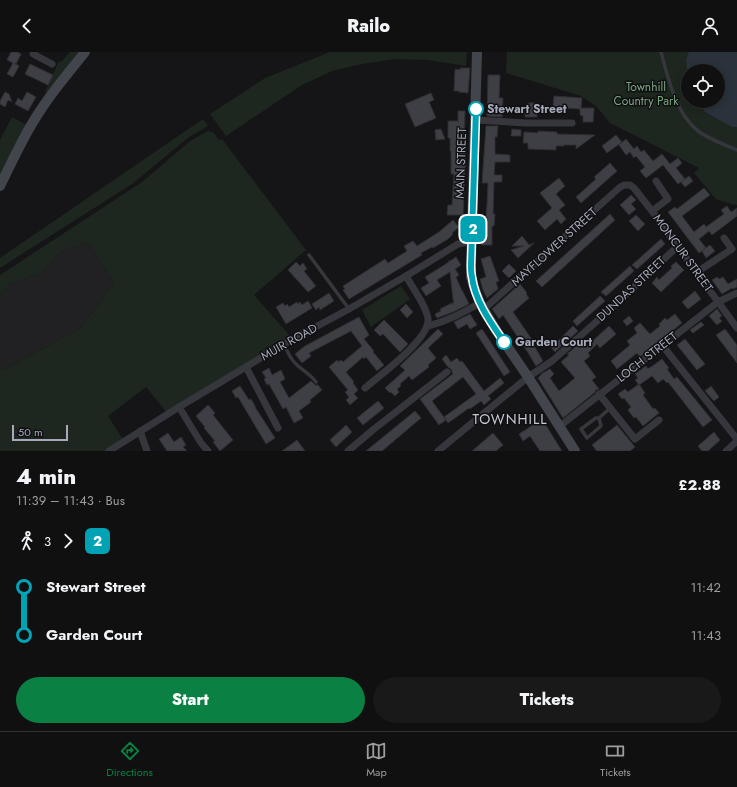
<!DOCTYPE html>
<html lang="en">
<head>
<meta charset="utf-8">
<style>
	:root { --surface:#101011; --page:#19191a; --text:#f1f3f6; --muted:#9c9d9f; --line:#303031; --accent:#0b8043 }
	body { margin:0; font-family:Jost,sans-serif; background:var(--page); color:var(--text); height:100vh; display:flex; flex-direction:column; font-size:15px; white-space:nowrap }
	* { box-sizing:border-box; margin:0 }
	p { font-size:13px; color:var(--muted) }
	.icon { flex:none; width:22px; height:22px; fill:none; stroke:currentColor; stroke-width:2; stroke-linecap:round; stroke-linejoin:round }
	.map { position:relative; height:399px; overflow:hidden }
	.panel { display:flex; flex-direction:column; background:var(--surface); flex:1 }
	.panel>* { flex:none }
	.badge { padding:0 8px; border-radius:6px; font-size:14px; line-height:26px }
	.tools { position:absolute; left:681px; top:12px; display:grid; gap:8px }
	.tools a { display:grid; place-items:center; width:44px; height:44px; border-radius:50%; background:var(--surface); box-shadow:0 2px 10px #0003,0 0 0 1px var(--line); font-size:20px }
	.scale { position:absolute; left:12px; bottom:10px; width:56px; box-sizing:border-box; padding-left:4px; border:2px solid #a5a9b9; border-top:0; font-size:11px; line-height:14px; white-space:nowrap; color:#a5a9b9; -webkit-text-stroke:3px #101012; paint-order:stroke }
	.map>.badge { position:absolute; translate:-50% -50%; box-shadow:0 0 0 2px #fff }
	.legs { display:flex; align-items:center; gap:6px; height:44px; padding:0 16px; font-size:13px }
	.legs p { margin-inline-start:auto }
	.overview { display:flex; align-items:center; justify-content:space-between; height:68px; padding:0 16px }
	h1 { font-size:22px; font-weight:800; line-height:30px }
	.button { display:flex; gap:8px; margin-top:auto; padding:8px 16px }
	.button a { flex:1; height:46px; border-radius:24px; background:var(--accent); color:#fff; font-size:16px; font-weight:800; line-height:46px; text-align:center }
	.button a+a { background:var(--page); color:var(--text) }
	ul { padding:0 16px; list-style:none }
	li { display:flex; align-items:center; gap:14px; height:48px; font-size:15px }
	li i { display:grid; place-items:center; width:6px; height:100%; margin:0 5px; background:currentColor }
	li i::after { content:''; width:10px; height:10px; margin:-5px; border:3px solid; border-radius:50%; background:var(--surface) }
	li p { margin-inline-start:auto }
	li:first-child i { background:linear-gradient(#0000 50%,currentColor 0) }
	li:last-child i { background:linear-gradient(currentColor 50%,#0000 0) }
	header { display:flex; justify-content:space-between; align-items:center; height:52px; padding:0 16px; background:var(--surface); font-size:18px; font-weight:800 }
	.menu { display:flex; justify-content:space-around; align-items:center; height:56px; border-top:1px solid var(--line); background:var(--surface); font-size:11px; color:var(--muted) }
	.menu a { display:grid; justify-items:center; gap:2px }
	.menu .current { color:var(--accent) }
	.map>svg:first-child { display:block }
	.built { fill:#212124 }
	.green { fill:#1d261f; fill-rule:evenodd }
	.water { fill:#2a323c }
	.building { fill:#3e3f45; stroke:#2f2f33 }
	.lines { fill:none; stroke-linecap:round; stroke-linejoin:round }
	.lane { stroke:#36363d; stroke-width:3.5 }
	.street { stroke:#36363d; stroke-width:7 }
	.secondary { stroke:#43454d; stroke-width:10 }
	.line-1-casing { stroke:#fff; stroke-width:9 }
	.line-1 { stroke:#00a3b4; stroke-width:6 }
	.stop-1-dot { fill:#fff; stroke:#00a3b4; stroke-width:2 }
	.labels { text-anchor:middle; dominant-baseline:central; stroke-width:3; stroke-linejoin:round; paint-order:stroke }
	.park-label { font-size:12px; fill:#7aa681; stroke:#101012 }
	.stop-label { font-size:12px; font-weight:bold; fill:#a5a9b9; stroke:#101012; text-anchor:start }
	.street-label { font-size:12px; fill:#a5a9b9; stroke:#101012 }
	.quarter-label { font-size:14px; letter-spacing:1px; fill:#c7c9d4; stroke:#101012 }
</style>
</head>
<body>
<header><svg class="icon" aria-label="back" viewBox="0 0 24 24"><path d="M15 5l-7 7 7 7"/></svg>Railo<svg class="icon" aria-label="person" viewBox="0 0 24 24"><circle cx="12" cy="8" r="4"/><path d="M4 21q1-7 8-7t8 7"/></svg></header>
<div class="map">
<svg width="737" height="399" viewBox="0 0 737 399">
	<rect width="100%" height="100%" fill="#151517"/>
	<polygon class="built" points="88,190 114,231 80,277 5,317 0,318 0,242 11,232 42,220 62,199"/>
	<g class="green">
		<polygon points="70,0 82,0 48,42 45,40 59,9 61,10"/>
		<polygon points="330,0 467,0 466,14 428,8 395,7 362,12 332,19 302,33 226,84 210,62 265,26"/>
		<path d="M507 0H737V153L731 152 716 147 694 121 699 116 610 71 597 55 581 44 506 21ZM688 19H718V49H688Z"/>
		<polygon points="12,65 27,73 0,125 0,88"/>
		<polygon points="203,67 208,74 189,85 132,132 0,216 0,206"/>
		<polygon points="208,79 214,81 219,88 222,87 306,198 254,243 290,284 247,311 168,362 146,335 108,364 124,389 109,399 0,399 0,318 5,317 80,277 114,231 88,190 62,199 42,220 11,232 0,242 0,223 142,130 190,89"/>
		<polygon points="401,234 410,247 371,275 362,258"/>
	</g>
	<polygon class="water" points="689,0 737,0 737,75 732,75 705,60 699,49 718,49 718,19 688,19 688,24 686,8"/>
	<g class="building">
		<polygon points="11,0 17,0 21,2 16,12 14,11 19,14 13,25 7,22 13,11 7,8"/>
		<polygon points="30,12 53,23 48,33 25,22"/>
		<polygon points="460,16 470,16 468,41 459,40 459,39 454,39 455,17 460,18"/>
		<polygon points="488,23 500,23 499,46 503,46 502,65 487,64"/>
		<polygon points="5,40 9,42 12,50 8,48 5,55 0,52 0,49"/>
		<polygon points="27,40 36,45 28,59 15,52 18,46 22,49"/>
		<polygon points="431,41 434,48 429,50 436,66 415,75 405,52"/>
		<polygon points="554,44 582,46 581,56 594,56 593,70 583,70 583,64 580,63 580,57 553,55"/>
		<polygon points="528,51 535,51 535,56 537,56 537,65 525,65 525,56 528,56"/>
		<polygon points="458,59 465,59 464,94 466,94 463,163 447,163 448,153 452,153 454,122 451,122 451,99 450,99 450,86 448,86 448,69 458,69"/>
		<polygon points="486,74 498,74 497,85 495,85 495,102 510,103 510,110 495,110 494,123 502,123 502,130 494,130 493,162 495,162 494,174 492,174 492,193 482,193 483,181 485,181 487,152 488,131 482,131"/>
		<polygon points="441,77 445,87 436,88 435,78"/>
		<polygon points="512,77 521,78 521,84 511,84"/>
		<polygon points="538,79 557,80 557,82 595,83 576,97 576,93 564,93 564,94 556,94 556,98 528,97 528,91 523,91 524,80 538,81"/>
		<polygon points="616,83 622,90 607,101 602,94"/>
		<polygon points="626,87 634,97 637,94 641,100 644,98 653,109 662,102 670,112 678,106 682,111 676,116 685,127 678,132 663,113 646,126 640,119 645,115 636,104 634,106 630,100 626,103 619,93"/>
		<polygon points="610,111 617,119 581,151 576,145 596,127 594,125"/>
		<polygon points="689,124 693,129 685,135 681,130"/>
		<polygon points="559,126 565,134 556,142 565,153 559,158 566,167 561,172 557,167 545,178 537,169 552,156 540,141"/>
		<polygon points="704,136 710,143 682,164 694,180 704,172 706,175 724,162 721,158 727,154 731,160 737,156 737,164 712,183 709,179 699,187 706,196 699,201 668,160 675,155 677,157"/>
		<polygon points="631,143 636,148 631,152 636,157 629,163 620,153"/>
		<polygon points="610,162 615,168 542,235 536,229"/>
		<polygon points="636,163 645,172 638,179 629,169"/>
		<polygon points="453,168 459,175 452,181 453,182 448,187 433,196 432,195 421,201 422,203 349,247 343,238 345,237 343,234 385,207 388,211 407,199 404,194 413,189 417,194 439,180"/>
		<polygon points="522,184 529,193 534,191 518,206 511,198 524,194 512,194"/>
		<polygon points="661,187 665,192 637,217 632,213"/>
		<polygon points="710,193 715,199 706,206 702,199"/>
		<polygon points="490,204 499,229 496,230 498,237 487,246 483,238 480,227 486,225 481,207"/>
		<polygon points="456,205 461,213 455,217 459,223 456,225 462,239 462,238 469,252 453,260 437,266 435,262 441,259 440,257 452,251 453,253 453,250 454,250 453,247 450,220 437,228 441,234 426,244 421,236 429,231 425,225 449,210 449,208 450,209"/>
		<polygon points="296,210 300,214 303,211 307,217 304,219 316,234 308,240 288,218"/>
		<polygon points="676,210 684,218 661,240 652,231 657,225 659,228 672,216 671,214"/>
		<polygon points="509,212 516,219 509,226 502,219"/>
		<polygon points="630,214 634,219 606,244 601,240"/>
		<polygon points="717,225 719,227 723,225 728,232 737,227 737,235 733,237 732,236 722,242 712,228"/>
		<polygon points="520,232 527,241 526,242 529,246 513,260 533,289 532,290 543,309 536,314 527,299 503,263 499,267 492,257"/>
		<polygon points="695,239 701,247 688,257 682,250"/>
		<polygon points="329,241 334,249 320,258 319,255 316,258 312,252"/>
		<polygon points="600,244 605,249 577,274 573,269"/>
		<polygon points="308,249 312,256 286,272 276,255 283,251 285,254 287,252 289,255 297,250 298,252 300,250 302,253"/>
		<polygon points="406,252 413,260 407,266 400,258"/>
		<polygon points="717,257 722,264 719,266 722,269 717,273 709,264"/>
		<polygon points="470,262 477,273 470,277 467,272 458,277 454,270"/>
		<polygon points="675,262 682,271 640,305 637,301 617,317 611,309 630,293 627,289 637,281 634,276 640,271 650,282 660,274 659,272 665,266 667,268"/>
		<polygon points="629,264 633,269 627,274 623,269"/>
		<polygon points="359,265 369,283 364,287 374,299 373,300 384,313 377,319 366,305 364,307 363,305 346,320 354,330 353,331 358,338 354,342 358,346 350,353 346,348 349,345 345,340 348,338 329,315 337,308 338,310 341,308 343,310 362,294 351,279 309,301 311,304 302,311 295,302 305,294"/>
		<polygon points="384,268 408,292 400,300 383,282 380,284 374,278"/>
		<polygon points="701,270 704,273 693,281 690,278"/>
		<polygon points="573,274 578,279 555,300 550,294 556,289 557,290"/>
		<polygon points="609,274 616,282 600,296 597,292 588,301 590,304 584,309 596,325 592,328 599,337 596,338 594,341 563,366 538,326 541,323 541,322 550,317 554,322 550,326 559,339 575,326 561,310 569,303 567,302 581,290 586,295"/>
		<polygon points="438,277 443,282 428,296 436,306 428,313 429,315 412,328 409,324 400,332 401,334 397,337 399,340 395,344 391,340 390,341 385,336 405,318 400,314"/>
		<polygon points="482,277 510,320 504,324 476,281"/>
		<polygon points="725,277 737,293 737,311 716,283"/>
		<polygon points="685,287 705,312 697,318 677,293"/>
		<polygon points="446,303 451,310 457,306 460,310 462,309 484,339 500,326 504,331 488,344 491,347 484,353 481,349 470,357 469,356 448,371 444,365 476,342 463,325 432,349 446,368 439,373 420,347 453,322 451,317 448,315 442,307"/>
		<polygon points="662,307 669,316 667,317 674,327 677,325 712,368 703,375 668,330 667,331 663,327 658,331 652,324 639,333 635,328 638,326 635,322 646,314 648,317 650,315 651,315"/>
		<polygon points="269,316 272,323 281,318 285,327 280,330 289,346 311,329 315,333 318,333 322,338 310,348 311,350 299,359 303,366 294,371 286,355 283,357 269,332 267,333 264,327 266,326 262,320"/>
		<polygon points="639,332 645,341 643,343 653,357 655,356 659,361 643,374 636,365 634,366 628,358 631,355 624,346 622,347 618,342 625,337 628,340"/>
		<polygon points="240,334 249,348 251,347 255,354 255,355 275,386 266,392 238,345 236,346 232,339"/>
		<polygon points="711,334 719,345 714,349 705,339"/>
		<polygon points="378,349 384,356 363,373 357,366"/>
		<polygon points="208,353 215,361 213,363 233,388 220,399 213,390 215,389 204,376 205,375 196,364"/>
		<polygon points="415,359 421,366 382,399 366,399"/>
		<polygon points="542,367 562,399 540,399 530,384 523,389 519,382"/>
		<polygon points="346,373 352,380 336,395 330,388"/>
		<polygon points="617,373 635,395 630,399 597,399 592,393"/>
		<polygon points="714,380 720,388 708,399 702,399 698,394"/>
		<polygon points="168,381 174,390 181,385 186,393 183,395 187,399 167,399 159,387"/>
		<polygon points="493,381 503,393 496,399 472,399"/>
		<polygon points="297,388 305,399 282,399"/>
	</g>
	<g class="lines">
		<g class="lane">
			<path d="M661 0C668 26 676 62 698 79 710 88 724 92 737 98"/>
			<polyline points="309,203 349,257"/>
			<path d="M284 292C287 299 290 307 296 312 303 319 310 322 316 330"/>
			<polyline points="599,366 596,366 581,377 587,386 601,374 599,366 610,356"/>
		</g>
		<g class="street">
			<polyline points="34,0 33,2 52,12"/>
			<polyline points="476,68 527,71 572,71"/>
			<polyline points="652,159 668,147 656,129"/>
			<polyline points="697,220 732,197 724,186"/>
			<polyline points="484,257 619,136 624,133 630,133 634,136 652,159 737,276"/>
			<path d="M428 274C448 269 462 261 480 251"/>
			<polyline points="662,293 737,387"/>
			<polyline points="246,315 278,376"/>
			<path d="M365 336C380 323 430 287 428 267 427 255 412 235 406 224"/>
			<polyline points="599,342 635,387 659,368"/>
			<polyline points="179,355 201,391 208,399"/>
			<polyline points="560,374 584,355 718,250 737,241"/>
			<polyline points="140,379 147,399"/>
			<polyline points="109,399 179,355 284,292 349,257 406,224 458,192 472,189"/>
			<polyline points="348,399 374,377 447,320"/>
			<polyline points="438,399 528,325 552,309 596,270 678,194"/>
			<polyline points="726,399 737,389"/>
		</g>
		<g class="secondary">
			<polyline points="477,0 471,213 471,225 474,235 480,251 496,278 528,325 575,399"/>
			<path d="M0 134C13 108 25 80 42 56 55 36 71 18 85 0"/>
		</g>
	</g>
	<g class="lines">
		<g class="line-1-casing">
			<path id="line-1" d="M476 57 471 213C471 217 471 221 472 225 475 249 491 271 504 290"/>
		</g>
		<use href="#line-1" class="line-1"/>
	</g>
	<g class="stop-1-dot">
		<circle cx="476" cy="57" r="7"/>
		<circle cx="504" cy="290" r="7"/>
	</g>
	<g class="labels">
		<g class="park-label">
			<text x="646" y="35">Townhill<tspan x="646" dy="14">Country Park</tspan></text>
		</g>
		<g class="stop-label">
			<text x="487" y="57">Stewart Street</text>
			<text x="515" y="290">Garden Court</text>
		</g>
		<g class="street-label">
			<text transform="translate(461 111) rotate(-88)">MAIN STREET</text>
			<text transform="translate(554 195) rotate(-42)">MAYFLOWER STREET</text>
			<text transform="translate(683 201) rotate(54)">MONCUR STREET</text>
			<text transform="translate(631 237) rotate(-43)">DUNDAS STREET</text>
			<text transform="translate(289 290) rotate(-29)">MUIR ROAD</text>
			<text transform="translate(647 305) rotate(-38)">LOCH STREET</text>
		</g>
		<g class="quarter-label">
			<text x="510" y="367">TOWNHILL</text>
		</g>
	</g>
</svg>
<div class="tools">
<a><svg class="icon" aria-label="locate" viewBox="0 0 24 24"><circle cx="12" cy="12" r="6"/><path d="M12 2v4M12 18v4M2 12h4M18 12h4"/></svg></a>
</div>
<div class="scale">50 m</div>
<b class="badge" style="left:473px;top:177px;background:#00a3b4;color:#fff">2</b>
</div>
<section class="panel">
<div class="overview"><div><h1>4 min</h1><p>11:39 – 11:43 · Bus</p></div><b>£2.88</b></div>
<div class="legs"><svg class="icon" aria-label="walk" viewBox="0 0 24 24"><circle cx="13" cy="4" r="2"/><path d="M13 8l-2 6 4 7M11 14l-3 7M7 12l3-4h3l4 4"/></svg>3<svg class="icon" aria-label="forward" viewBox="0 0 24 24"><path d="M9 5l7 7-7 7"/></svg><b class="badge" style="background:#00a3b4;color:#fff">2</b></div>
<ul>
<li><i style="color:#00a3b4"></i><b>Stewart Street</b><p>11:42</p></li>
<li><i style="color:#00a3b4"></i><b>Garden Court</b><p>11:43</p></li>
</ul>
<div class="button"><a>Start</a><a>Tickets</a></div>
</section>
<nav class="menu">
<a class="current"><svg class="icon" aria-label="directions" viewBox="0 0 24 24"><path d="M12 3l9 9-9 9-9-9zM9 14v-3h6M13 9l2 2-2 2"/></svg>Directions</a>
<a><svg class="icon" aria-label="map" viewBox="0 0 24 24"><path d="M3 6l6-2 6 2 6-2v14l-6 2-6-2-6 2zM9 4v14M15 6v14"/></svg>Map</a>
<a><svg class="icon" aria-label="tickets" viewBox="0 0 24 24"><path d="M3 7h18v10H3zM15 7v10"/></svg>Tickets</a>
</nav>
</body>
</html>
